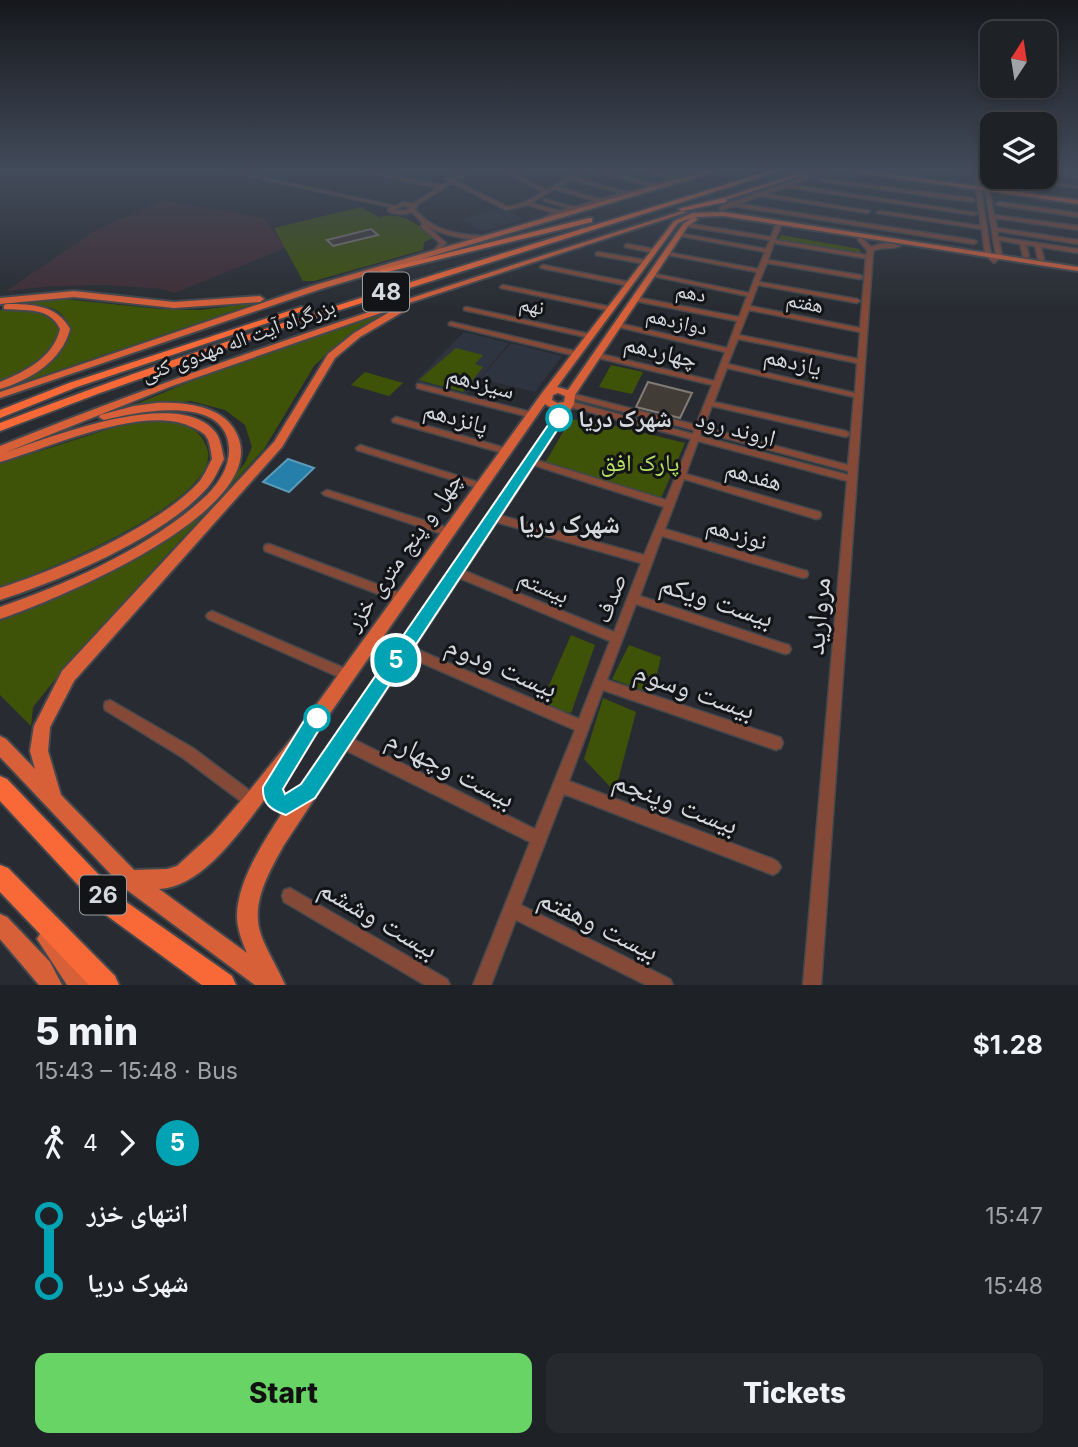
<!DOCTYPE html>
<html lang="en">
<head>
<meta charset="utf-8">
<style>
	:root { --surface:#1e2126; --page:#26292e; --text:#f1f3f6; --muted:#a1a3a7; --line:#3c3e43; --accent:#67d465 }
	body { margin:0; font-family:Inter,"Noto Naskh Arabic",sans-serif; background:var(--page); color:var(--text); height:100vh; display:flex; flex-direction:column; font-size:26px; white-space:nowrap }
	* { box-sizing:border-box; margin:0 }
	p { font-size:23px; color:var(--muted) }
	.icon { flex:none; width:38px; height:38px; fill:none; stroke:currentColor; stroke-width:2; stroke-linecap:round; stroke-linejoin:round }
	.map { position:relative; height:985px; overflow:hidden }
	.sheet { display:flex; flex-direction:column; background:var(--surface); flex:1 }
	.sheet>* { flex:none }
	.badge { padding:0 14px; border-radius:23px; font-size:24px; line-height:46px }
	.needle { width:46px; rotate:12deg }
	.buttons { position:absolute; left:980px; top:21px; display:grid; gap:14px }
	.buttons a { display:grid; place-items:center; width:77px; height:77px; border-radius:14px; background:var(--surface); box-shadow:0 4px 10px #0003,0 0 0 2px var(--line); font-size:35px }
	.map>.badge { position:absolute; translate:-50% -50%; box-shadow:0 0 0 4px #fff }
	.legs { display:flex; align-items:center; gap:10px; height:77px; padding:0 35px; font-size:23px }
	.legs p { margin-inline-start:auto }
	.head { display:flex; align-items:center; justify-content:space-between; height:119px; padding:0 35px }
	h1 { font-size:38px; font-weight:800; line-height:52px }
	.action { display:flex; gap:14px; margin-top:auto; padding:14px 35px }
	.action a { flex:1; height:80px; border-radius:14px; background:var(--accent); color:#111; font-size:28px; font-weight:800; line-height:80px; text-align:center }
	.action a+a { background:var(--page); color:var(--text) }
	ul { padding:0 35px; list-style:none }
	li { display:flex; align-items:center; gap:24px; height:70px; font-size:26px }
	li i { display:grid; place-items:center; width:10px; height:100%; margin:0 9px; background:currentColor }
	li i::after { content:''; width:18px; height:18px; margin:-9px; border:5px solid; border-radius:50%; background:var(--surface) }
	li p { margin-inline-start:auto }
	li:first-child i { background:linear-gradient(#0000 50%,currentColor 0) }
	li:last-child i { background:linear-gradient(currentColor 50%,#0000 0) }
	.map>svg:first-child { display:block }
	.industrial { fill:#402d35 }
	.built { fill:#2e3540 }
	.green { fill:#3e5307 }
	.water { fill:#257fa8; stroke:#5a9ab8; stroke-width:2 }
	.building { fill:#423c36; stroke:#827b75; stroke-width:2 }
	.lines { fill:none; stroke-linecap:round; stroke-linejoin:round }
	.minor-casing { stroke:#44484d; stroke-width:3 }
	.major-casing { stroke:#44484d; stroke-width:4 }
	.highway-casing { stroke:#44484d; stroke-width:4 }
	.minor { fill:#844937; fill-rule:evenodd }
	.major { fill:#d86039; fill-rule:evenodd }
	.highway { fill:#f96837; fill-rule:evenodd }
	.line-1 { fill:#00a3b4; stroke:#fff; stroke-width:2 }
	.stop-1-dot { fill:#fff; stroke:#00a3b4; stroke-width:3.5 }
	.labels { text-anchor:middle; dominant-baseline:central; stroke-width:6; stroke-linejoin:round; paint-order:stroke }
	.far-street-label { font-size:21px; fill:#d5d8dc; stroke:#131417 }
	.shield { fill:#131417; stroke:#9b9da1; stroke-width:2 }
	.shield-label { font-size:23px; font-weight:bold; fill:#d5d8dc }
	.street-label { font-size:24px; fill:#d5d8dc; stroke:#131417 }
	.stop-label { font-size:24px; font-weight:bold; fill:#d5d8dc; stroke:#131417; text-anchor:start }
	.park-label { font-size:24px; fill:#b9e265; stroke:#131417 }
	.neighbourhood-label { font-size:26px; font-weight:bold; fill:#d5d8dc; stroke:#131417 }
	.near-street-label { font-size:28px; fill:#d5d8dc; stroke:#131417 }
</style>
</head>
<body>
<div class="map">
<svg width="1078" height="985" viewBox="0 0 1078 985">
	<rect width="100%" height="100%" fill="#282c32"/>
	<polygon class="industrial" points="163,200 265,218 285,248 175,293 162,289 107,285 53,286 6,291 96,230"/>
	<g class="built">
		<polygon points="503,208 524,219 482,231 462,219"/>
		<polygon points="464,332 509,343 466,395 415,382"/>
		<polygon points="511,343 562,356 535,392 480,379"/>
	</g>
	<g class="green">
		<path d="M361 207 379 217C403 211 416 224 435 237L424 242 423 250 314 281H303L274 228Z"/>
		<polygon points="781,235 860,249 860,254 778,241"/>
		<path d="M63 299 160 309 200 310 257 303 0 390 35 371 69 328C61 296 22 307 0 305Z"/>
		<polygon points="398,308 335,346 314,366 264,449 75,655 33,707 31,726 0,695 0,619 47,603 103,573 218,496 245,463 252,447 245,425 225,410 191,401 127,408 208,374"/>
		<path d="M26 309 46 313 60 326C61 356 23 372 0 383V310Z"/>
		<polygon points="456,348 483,355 475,364 483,367 463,392 419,380"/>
		<polygon points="611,365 643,372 632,394 599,387"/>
		<polygon points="365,372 403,383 389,396 351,385"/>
		<polygon points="587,419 685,443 661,498 545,463 570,420"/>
		<path d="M154 421C176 422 199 424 207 448 226 499 39 574 0 587V464L121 425Z"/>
		<polygon points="571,635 595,645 571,713 540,706"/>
		<polygon points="629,645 661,657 652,694 612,679"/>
		<polygon points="603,698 636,712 615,792 584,759"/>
	</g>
	<polygon class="water" points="288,459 314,468 289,492 263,482"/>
	<g class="building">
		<polygon points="371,229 378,235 333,246 327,240"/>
		<polygon points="648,382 692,393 680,418 636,407"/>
	</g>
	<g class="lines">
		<g class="minor-casing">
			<g id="minor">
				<path d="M233 171 395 206 403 202 413 204 438 188 356 171H367L442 185 448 181 445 180V178L452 179 465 171H471L455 181 508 207 523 203 543 192 503 171H509L546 190 579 171H585L575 178 627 192 649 186 592 171H601L654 184 673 179 644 171H654L680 179 560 214 531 227 528 225 529 224 554 213 528 205 506 210 452 183 418 204 415 209C432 231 458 235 484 236L487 238 484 240C464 239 444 236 427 226L446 243 435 255 432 253 440 243 421 227V225H424L412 212C403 215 396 215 388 211V209L391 207 227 172ZM571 180 623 193 600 199 558 187ZM554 189 595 201 574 207 544 199V201L568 208 559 211 531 203ZM404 206 411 207 405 211 394 210Z"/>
				<polygon points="821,171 829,171 792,185 977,213 974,215 786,187 766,194 870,211 867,213 760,196 739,204 974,240 977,242 974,244 733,206 722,210 719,208 729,203 754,195 753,193 759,193 780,186 780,184 785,184"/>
				<polygon points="841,171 857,171 917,180 915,181"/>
				<polygon points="950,171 978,171 991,255 994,258 996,256 982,171 986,171 994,215 1078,226 1078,230 995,218 997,228 1078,240 1078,244 997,231 998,237 1078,249 1078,253 1041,247 1044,259 1041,261 1038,259 1035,246 1026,245 1029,256 1026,258 1023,256 1020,244 999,240 1002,256 994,263 985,255 982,229 877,213 880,211 981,226 974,175"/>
				<polygon points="1045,172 1078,176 1078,178 1045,174"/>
				<polygon points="994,177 1006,177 1078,186 1078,188 996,178"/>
				<polygon points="822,179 972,198 975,200 972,202 820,181"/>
				<polygon points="999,202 1078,213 1078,217 997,205 996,204"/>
				<path d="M685 223 771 237 775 226 778 224 781 226 775 240 867 255V250L858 240V238H862L871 247C879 243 892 242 900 246 892 250 882 246 873 251L821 985H803L847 481 698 441 686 474 820 512 821 515 820 518 816 519 684 479 665 529 803 570 807 571 808 574 807 577 803 578 662 536 640 596 785 644 789 645 791 649 789 653 785 654 636 604 607 680 776 736 781 738 783 743 781 748 776 750 603 690 569 781 773 859 778 862 781 867 778 872 773 875 564 794 521 905 670 979 673 985H646L516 920 491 985H473L530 842 337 746 335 741 337 736 342 734 347 736 535 829 575 730 399 653 397 649 399 645 403 644 407 645 579 719 610 641 452 575 451 572 452 569 456 568 460 569 614 632 641 563 492 521 488 520 487 517 488 514 492 513 644 555 664 507 527 463 525 461 530 458 533 459 666 500 691 439 566 406 565 404 569 401 693 434 694 430 567 397 566 395 570 393 696 425 712 385 594 357 593 355 597 353 714 381 725 352 618 327 614 325 618 323 727 348 737 321 635 301 632 299 635 297 739 317 747 296 648 275 651 273 749 293 757 272 663 254 666 252 758 269 765 252 675 235 678 233 766 249 770 240 683 226 682 225ZM774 243 864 258 866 257 860 328 750 306 758 285 857 303 860 301 857 299 759 282 767 263 860 279 863 277 860 275 768 260ZM749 310 860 332 858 359 739 335ZM738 339 857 363 855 393 728 364ZM727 368 854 397 848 465 704 427 712 406 846 437 850 434 846 431 714 402ZM702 432 848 471V475L700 436Z"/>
				<polygon points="627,244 654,249 657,251 654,253 625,247 625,245"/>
				<polygon points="598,252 645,260 648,262 645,264 596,255 596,253"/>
				<polygon points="543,265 629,282 632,284 629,286 541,268 540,267"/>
				<polygon points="503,285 611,307 614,309 611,311 501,288 500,287"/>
				<polygon points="466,307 590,334 594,336 590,338 464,310 464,308"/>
				<polygon points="451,322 579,352 580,354 576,356 449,325 449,323"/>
				<polygon points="417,384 420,384 535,413 536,415 535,417 529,417 417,388"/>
				<polygon points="396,417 509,449 510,451 506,454 393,422 392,420"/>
				<polygon points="360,445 484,484 486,486 481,489 357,450 356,448"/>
				<polygon points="327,490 452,529 453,532 452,535 448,536 324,495 322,493"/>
				<polygon points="269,544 406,595 408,598 406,601 402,603 265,551 264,548 265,545"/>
				<polygon points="212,611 351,671 353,675 351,679 347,681 343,679 208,619 206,616 208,613"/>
				<polygon points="110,700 193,748 257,796 259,801 257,806 252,808 247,806 183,758 105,710 104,706 105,702"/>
				<polygon points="290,888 447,979 450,985 425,985 284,902 282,896 284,890"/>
			</g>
		</g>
		<g class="major-casing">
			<g id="major">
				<polygon points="707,171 718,171 321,289 0,398 0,392 315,285"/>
				<polygon points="805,171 815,171 713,204 708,203"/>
				<polygon points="848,171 867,171 1078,200 1078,204"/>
				<path d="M682 211 687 212 403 305 407 308 406 310 360 337 335 358 282 447 74 681 50 727 48 751 61 795 134 870 167 869 177 866 212 834 246 795 296 733 542 393 674 221 693 213 723 212 1078 267V271L723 216 695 217 698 219 688 226 575 395 574 404 284 845C269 872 250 904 261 935 267 952 278 968 285 985H255L123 887 0 757V736L6 739 35 769 30 751 34 726 62 671 274 442 328 354 354 333 398 307 172 386 4 453C49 438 180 385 216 433 221 440 222 451 224 459 219 468 215 479 208 487 166 536 62 580 0 600V588C59 569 156 528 199 482 204 476 208 466 212 459 211 452 210 443 207 438 205 433 198 430 194 428 146 402 49 448 0 462V454L4 453 0 454V446C223 356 453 284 682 211ZM692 218 683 224 568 390 557 387 678 223ZM558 393 565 396 564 402 557 403 552 400 553 395ZM545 404 552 408H561L300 787 285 795 282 789 290 774 288 770 308 745ZM265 799 273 809 282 813C264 842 238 879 237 915 237 929 242 941 247 953L159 889C202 888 241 830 265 799Z"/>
				<polygon points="74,291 174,302 260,296 264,299 260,302 174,308 74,297 0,304 0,298"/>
				<path d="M7 304C32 304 57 305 70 329 62 361 30 380 0 389V382C26 371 53 358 60 329 49 306 25 311 4 309V305Z"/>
				<path d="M156 403C182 402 219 405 234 429 284 507 51 602 0 619V607C70 583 153 546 207 495 219 483 230 466 229 448 226 393 137 412 104 420L99 417 100 415 134 406Z"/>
				<polygon points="0,914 7,917 50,962 62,985 39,985 0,939"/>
				<polygon points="48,928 55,932 88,977 91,985 67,985 37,939 41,932"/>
			</g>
		</g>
		<g class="highway-casing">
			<g id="highway">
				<path d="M769 171H780L292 325 100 393 0 431V423C252 326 511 252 769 171Z"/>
				<polygon points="723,198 727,200 726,202 682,211 678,209"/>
				<polygon points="589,218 592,218 592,222 383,273 378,270"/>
				<polygon points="301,307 309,309 77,387 0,418 0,410 69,383"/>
				<polygon points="0,776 7,779 122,899 232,976 236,985 202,985 106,915 0,801"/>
				<polygon points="0,865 8,868 115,976 119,985 89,985 0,892"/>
			</g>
		</g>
		<use href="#minor" class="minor"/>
		<use href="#major" class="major"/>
		<use href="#highway" class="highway"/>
	</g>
	<linearGradient id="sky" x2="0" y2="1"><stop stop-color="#16181c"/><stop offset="0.55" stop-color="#424b5a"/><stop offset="1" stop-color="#424b5a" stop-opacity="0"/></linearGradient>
	<rect width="1078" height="309" fill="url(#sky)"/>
	<path class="line-1" d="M555 415 565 418 315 798 286 815C271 810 262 804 263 787L310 711 317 709 323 711 326 718 283 789 285 794 301 784Z"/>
	<g class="stop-1-dot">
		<circle cx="559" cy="418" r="12"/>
		<circle cx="317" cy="718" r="12"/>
	</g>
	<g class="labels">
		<g class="far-street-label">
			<text transform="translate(691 292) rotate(11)">دهم</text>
			<text transform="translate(805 302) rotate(11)">هفتم</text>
			<text transform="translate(532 305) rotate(12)">نهم</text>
			<text transform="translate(677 321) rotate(13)">دوازدهم</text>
			<text transform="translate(238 340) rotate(-20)">بزرگراه آیت اله مهدوی کنی</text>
		</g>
		<g class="shield">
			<rect x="363" y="272.5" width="46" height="39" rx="5"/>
			<rect x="80" y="875.5" width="46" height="39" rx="5"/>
		</g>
		<g class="shield-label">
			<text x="386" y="292">48</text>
			<text x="103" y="895">26</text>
		</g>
		<g class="street-label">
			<text transform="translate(661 351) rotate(14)">چهاردهم</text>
			<text transform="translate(793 361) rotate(13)">یازدهم</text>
			<text transform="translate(481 382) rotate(15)">سیزدهم</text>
			<text transform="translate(456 417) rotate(16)">پانزدهم</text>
			<text transform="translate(736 428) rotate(15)">اروند رود</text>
			<text transform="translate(754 475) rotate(16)">هفدهم</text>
			<text transform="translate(737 533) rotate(17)">نوزدهم</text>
			<text transform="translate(403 551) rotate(-55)">چهل و پنج متری خزر</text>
			<text transform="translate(544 586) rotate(23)">بیستم</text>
			<text transform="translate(610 598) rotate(-69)">صدف</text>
		</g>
		<g class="stop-label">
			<text x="578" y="418">شهرک دریا</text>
		</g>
		<g class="park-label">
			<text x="640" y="462">پارک افق</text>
		</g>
		<g class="neighbourhood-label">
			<text x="569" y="523">شهرک دریا</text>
		</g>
		<g class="near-street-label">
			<text transform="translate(717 600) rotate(18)">بیست ویکم</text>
			<text transform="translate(817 616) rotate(-85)">مروارید</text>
			<text transform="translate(502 666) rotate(23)">بیست ودوم</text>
			<text transform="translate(695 690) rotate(19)">بیست وسوم</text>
			<text transform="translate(451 768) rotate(27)">بیست وچهارم</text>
			<text transform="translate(676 802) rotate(21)">بیست وپنجم</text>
			<text transform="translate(379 918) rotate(30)">بیست وششم</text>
			<text transform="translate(599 924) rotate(26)">بیست وهفتم</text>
		</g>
	</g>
</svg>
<div class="buttons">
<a><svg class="needle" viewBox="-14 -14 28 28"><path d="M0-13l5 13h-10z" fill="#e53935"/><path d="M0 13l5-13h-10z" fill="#a1a3a7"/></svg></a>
<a><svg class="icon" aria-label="layers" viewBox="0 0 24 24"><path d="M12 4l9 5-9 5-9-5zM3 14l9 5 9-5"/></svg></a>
</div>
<b class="badge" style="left:396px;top:660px;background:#00a3b4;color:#fff">5</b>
</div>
<section class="sheet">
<div class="head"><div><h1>5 min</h1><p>15:43 – 15:48 · Bus</p></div><b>$1.28</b></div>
<div class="legs"><svg class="icon" aria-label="walk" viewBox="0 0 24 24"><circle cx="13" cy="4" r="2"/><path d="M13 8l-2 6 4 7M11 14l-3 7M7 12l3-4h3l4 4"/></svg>4<svg class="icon" aria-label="forward" viewBox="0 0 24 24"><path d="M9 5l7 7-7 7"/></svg><b class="badge" style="background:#00a3b4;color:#fff">5</b></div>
<ul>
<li><i style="color:#00a3b4"></i><b>انتهای خزر</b><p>15:47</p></li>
<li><i style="color:#00a3b4"></i><b>شهرک دریا</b><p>15:48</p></li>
</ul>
<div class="action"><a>Start</a><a>Tickets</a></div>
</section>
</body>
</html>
